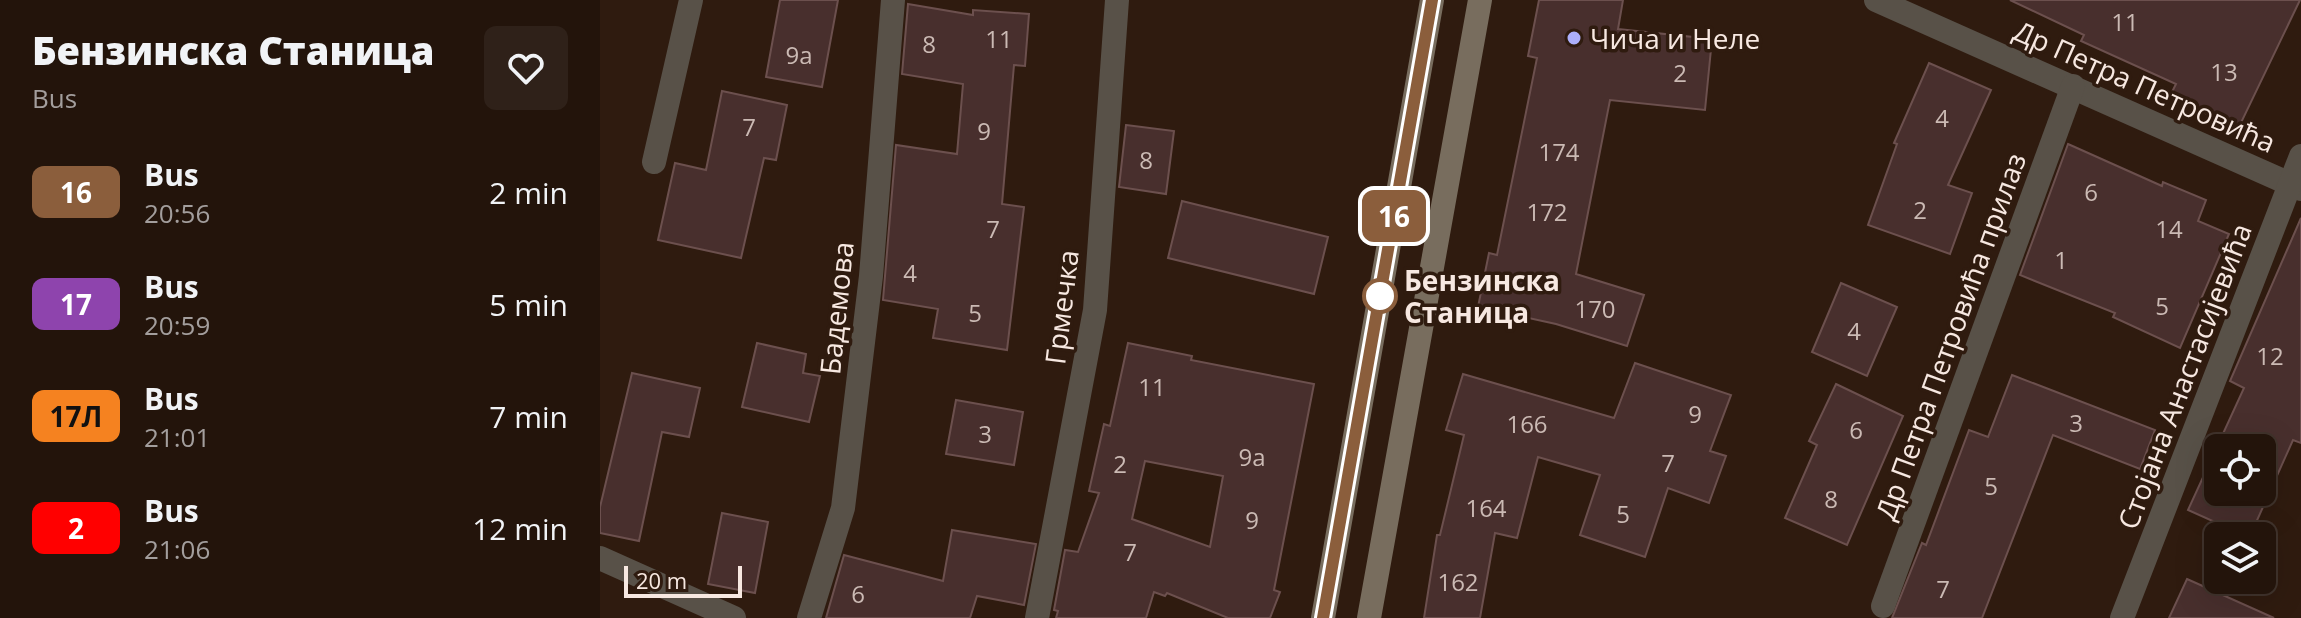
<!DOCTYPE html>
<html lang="en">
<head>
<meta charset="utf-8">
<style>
	:root { --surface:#23140b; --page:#2f2119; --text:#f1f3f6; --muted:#a39e9d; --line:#40332c }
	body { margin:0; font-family:"Open Sans",sans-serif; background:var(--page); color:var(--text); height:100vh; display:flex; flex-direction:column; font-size:30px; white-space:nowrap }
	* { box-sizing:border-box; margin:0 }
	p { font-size:26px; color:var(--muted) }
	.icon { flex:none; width:44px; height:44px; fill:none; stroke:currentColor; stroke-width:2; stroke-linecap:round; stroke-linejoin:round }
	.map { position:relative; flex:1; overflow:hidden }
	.side { display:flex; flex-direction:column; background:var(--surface); width:600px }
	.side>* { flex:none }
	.badge { padding:0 16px; border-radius:12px; font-size:28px; line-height:52px }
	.fabs { position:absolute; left:1604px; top:434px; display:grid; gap:16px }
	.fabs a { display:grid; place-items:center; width:72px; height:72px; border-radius:12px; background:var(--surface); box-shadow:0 8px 32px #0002,0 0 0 2px var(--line); font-size:40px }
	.scale { position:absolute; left:24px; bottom:20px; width:118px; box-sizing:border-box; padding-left:8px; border:4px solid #f7e8e1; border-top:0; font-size:22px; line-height:28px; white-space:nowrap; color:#f7e8e1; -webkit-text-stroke:6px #2f1b0f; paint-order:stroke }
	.map>.badge { position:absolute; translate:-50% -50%; box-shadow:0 0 0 4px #fff }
	.round { display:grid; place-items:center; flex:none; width:84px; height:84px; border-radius:12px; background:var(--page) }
	.headline { display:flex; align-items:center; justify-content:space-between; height:136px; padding:0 32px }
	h1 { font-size:38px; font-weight:800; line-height:60px }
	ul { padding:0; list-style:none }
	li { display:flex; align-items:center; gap:24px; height:112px; padding:0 32px }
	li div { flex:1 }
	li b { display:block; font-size:30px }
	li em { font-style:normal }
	li .badge { min-width:88px; font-weight:700; text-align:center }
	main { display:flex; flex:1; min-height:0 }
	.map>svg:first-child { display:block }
	.building { fill:#482f2d; stroke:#6c504e; stroke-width:2; fill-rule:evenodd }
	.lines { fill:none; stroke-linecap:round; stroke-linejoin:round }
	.street { stroke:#585148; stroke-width:24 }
	.secondary { stroke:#786d5e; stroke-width:24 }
	.line-casing { stroke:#fff; stroke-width:18 }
	.line { stroke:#8b5e3c; stroke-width:12 }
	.poi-dot { fill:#acaffb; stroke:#2f1b0f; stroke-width:3 }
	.stop-dot { fill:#fff; stroke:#8b5e3c; stroke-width:4 }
	.labels { text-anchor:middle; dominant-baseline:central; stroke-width:7; stroke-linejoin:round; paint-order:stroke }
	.number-label { font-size:24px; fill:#cbbab4 }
	.poi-label { font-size:28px; fill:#f7e8e1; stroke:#2f1b0f; text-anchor:start }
	.street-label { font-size:28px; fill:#f7e8e1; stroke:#2f1b0f }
	.stop-label { font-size:28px; font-weight:bold; fill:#f7e8e1; stroke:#2f1b0f; text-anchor:start }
</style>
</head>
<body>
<main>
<section class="side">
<div class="headline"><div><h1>Бензинска Станица</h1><p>Bus</p></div><a class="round"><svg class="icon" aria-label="heart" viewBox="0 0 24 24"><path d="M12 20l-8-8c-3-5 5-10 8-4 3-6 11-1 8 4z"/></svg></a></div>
<ul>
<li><span class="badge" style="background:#8b5e3c;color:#fff">16</span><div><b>Bus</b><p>20:56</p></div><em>2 min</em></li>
<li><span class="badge" style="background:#8e44ad;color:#fff">17</span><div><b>Bus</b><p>20:59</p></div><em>5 min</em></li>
<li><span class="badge" style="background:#f58220;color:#111">17Л</span><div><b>Bus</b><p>21:01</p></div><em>7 min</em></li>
<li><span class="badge" style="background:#f00;color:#fff">2</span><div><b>Bus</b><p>21:06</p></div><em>12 min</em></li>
</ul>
</section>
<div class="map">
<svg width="1701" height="618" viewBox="0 0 1701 618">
	<rect width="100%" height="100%" fill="#2f1b0f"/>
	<g class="building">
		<polygon points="180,0 238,0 222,87 166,77"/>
		<polygon points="939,0 1023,0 1018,29 1112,39 1105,110 1010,100 976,274 1044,295 1027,346 956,324 878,307 889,253 897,255 937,58 928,56"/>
		<polygon points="1410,0 1700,0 1638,129 1570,96 1576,84 1481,41 1484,35"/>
		<polygon points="308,4 373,15 373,10 429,14 425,66 414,65 402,204 424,207 407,350 333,338 338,309 283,300 296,145 357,154 363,84 302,74"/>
		<polygon points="1329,63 1391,90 1348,185 1372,193 1350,254 1268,225 1297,144 1294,143"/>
		<polygon points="122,91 187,105 176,160 164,158 141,258 58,240 75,163 106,170"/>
		<polygon points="526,125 574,131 566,194 519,187"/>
		<polygon points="1468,144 1562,186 1563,182 1606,200 1598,221 1629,234 1580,348 1513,317 1515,313 1420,275"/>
		<polygon points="582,201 728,237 714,294 568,258"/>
		<path d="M1701 218V443L1693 440 1650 536H1646L1588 510 1644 388 1630 381ZM1618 448H1662V492H1618Z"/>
		<polygon points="1241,283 1297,307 1267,376 1212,352"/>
		<polygon points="157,343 206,354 203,373 220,376 209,422 142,407"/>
		<path d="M528 343 592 356 591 360 714 384 674 590 680 592 670 618H628L567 593 565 596 554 592 546 618H456L458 611 454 610 465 550 478 552 499 493 489 491 504 424 510 426ZM545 461 623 476 610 547 532 519Z"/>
		<polygon points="1035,363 1131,395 1110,451 1126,456 1109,503 1068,488 1045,557 980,535 1000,475 938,457 917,538 895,533 880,618 824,618 837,535 840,535 864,435 846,430 863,374 1014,418"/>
		<polygon points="32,373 100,388 89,437 62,432 39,541 0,533 0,507"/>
		<polygon points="1412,375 1555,430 1540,469 1453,435 1382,618 1292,618 1322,543 1326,545 1369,430 1388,437"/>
		<polygon points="1236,384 1303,416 1247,545 1185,518 1217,445 1209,441"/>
		<polygon points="356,400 423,412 414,465 346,454"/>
		<polygon points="122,513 168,522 155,593 108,584"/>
		<polygon points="352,530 436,544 424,605 377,596 370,618 226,618 244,555 343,581"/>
		<polygon points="1587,579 1674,618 1569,618"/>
	</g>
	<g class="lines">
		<g class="street">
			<polyline points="1276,0 1701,189"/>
			<polyline points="54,162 91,0"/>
			<polyline points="0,558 134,618"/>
			<polyline points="1283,606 1473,86"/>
			<polyline points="209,618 243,508 271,276 293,0"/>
			<polyline points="437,618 495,310 517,0"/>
			<polyline points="1522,618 1701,156"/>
		</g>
		<g class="secondary">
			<polyline points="723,618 832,0"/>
			<polyline points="769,618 880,0"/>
		</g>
	</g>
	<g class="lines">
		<g class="line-casing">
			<polyline id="line" points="723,618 832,0"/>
		</g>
		<use href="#line" class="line"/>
	</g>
	<circle class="poi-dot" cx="974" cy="38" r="8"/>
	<circle class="stop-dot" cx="780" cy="296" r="16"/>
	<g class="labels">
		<g class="number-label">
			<text x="1525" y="21">11</text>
			<text x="399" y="38">11</text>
			<text x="329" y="43">8</text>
			<text x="199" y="54">9a</text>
			<text x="1624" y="71">13</text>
			<text x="1080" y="72">2</text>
			<text x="1342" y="117">4</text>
			<text x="149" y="126">7</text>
			<text x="384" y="130">9</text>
			<text x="959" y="151">174</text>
			<text x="546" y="159">8</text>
			<text x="1491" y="191">6</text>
			<text x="1320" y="209">2</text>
			<text x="947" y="211">172</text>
			<text x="393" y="228">7</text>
			<text x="1569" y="228">14</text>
			<text x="1461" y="259">1</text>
			<text x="310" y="272">4</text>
			<text x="1562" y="305">5</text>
			<text x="995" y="308">170</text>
			<text x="375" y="312">5</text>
			<text x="1254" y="330">4</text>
			<text x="1670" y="355">12</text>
			<text x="552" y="386">11</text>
			<text x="1095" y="413">9</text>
			<text x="1476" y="422">3</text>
			<text x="927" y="423">166</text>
			<text x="1256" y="429">6</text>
			<text x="385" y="433">3</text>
			<text x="652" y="456">9a</text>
			<text x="1068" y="462">7</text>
			<text x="520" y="463">2</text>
			<text x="1391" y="485">5</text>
			<text x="1231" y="498">8</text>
			<text x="886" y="507">164</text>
			<text x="1023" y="513">5</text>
			<text x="652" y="519">9</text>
			<text x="530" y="551">7</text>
			<text x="858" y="581">162</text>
			<text x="1343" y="588">7</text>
			<text x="258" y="593">6</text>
		</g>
		<g class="poi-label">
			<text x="990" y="38">Чича и Неле</text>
		</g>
		<g class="street-label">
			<text transform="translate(1545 86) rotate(24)">Др Петра Петровића</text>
			<text transform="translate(461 307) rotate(-83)">Грмечка</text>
			<text transform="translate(236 308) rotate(-84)">Бадемова</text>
			<text transform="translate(1350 336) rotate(-70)">Др Петра Петровића прилаз</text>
			<text transform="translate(1584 376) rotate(-69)">Стојана Анастасијевића</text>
		</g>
		<g class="stop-label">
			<text x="804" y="280">Бензинска<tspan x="804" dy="32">Станица</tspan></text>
		</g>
	</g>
</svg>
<div class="fabs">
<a><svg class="icon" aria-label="locate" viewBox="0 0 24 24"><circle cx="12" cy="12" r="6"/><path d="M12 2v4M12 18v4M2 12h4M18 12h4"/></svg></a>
<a><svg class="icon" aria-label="layers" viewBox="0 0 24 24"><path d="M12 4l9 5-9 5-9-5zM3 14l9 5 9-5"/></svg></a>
</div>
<div class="scale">20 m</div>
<b class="badge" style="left:794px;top:216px;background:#8b5e3c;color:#fff">16</b>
</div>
</main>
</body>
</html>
